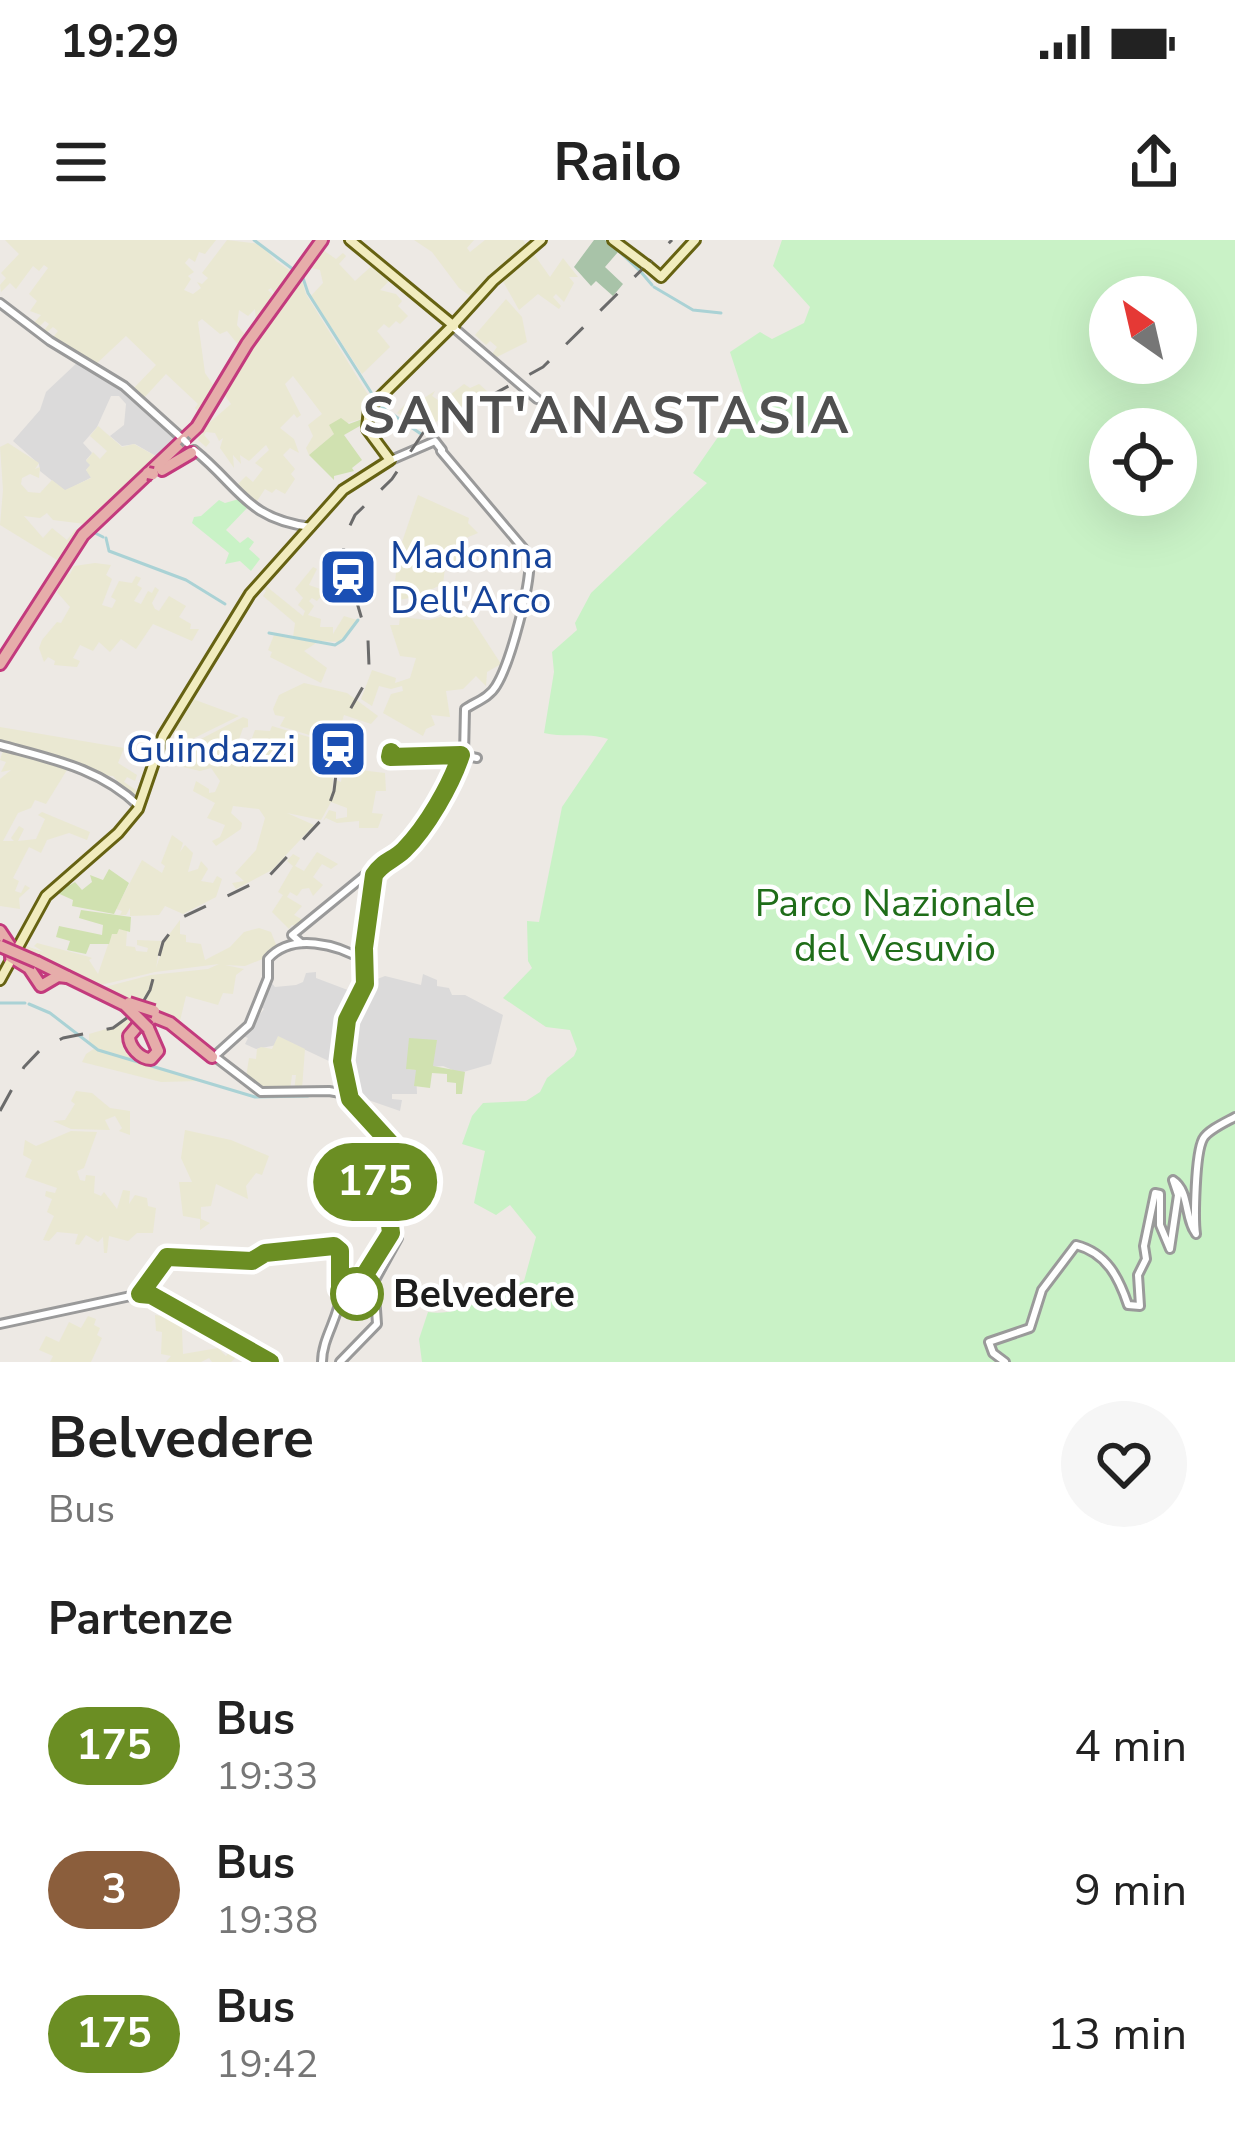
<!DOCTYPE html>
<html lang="it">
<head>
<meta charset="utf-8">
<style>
	:root { --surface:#fff; --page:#f6f6f6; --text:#222; --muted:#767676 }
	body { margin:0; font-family:"Nunito Sans",sans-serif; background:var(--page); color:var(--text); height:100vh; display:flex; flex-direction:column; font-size:45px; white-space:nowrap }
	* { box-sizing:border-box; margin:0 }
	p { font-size:39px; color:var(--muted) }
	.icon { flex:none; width:66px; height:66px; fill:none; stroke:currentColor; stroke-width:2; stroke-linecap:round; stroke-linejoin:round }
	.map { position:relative; height:1122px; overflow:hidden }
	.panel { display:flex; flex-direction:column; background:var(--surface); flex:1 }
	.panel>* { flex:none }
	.badge { padding:0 24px; border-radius:39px; font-size:42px; line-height:78px }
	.needle { width:78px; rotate:326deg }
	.tools { position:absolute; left:1089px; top:36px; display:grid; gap:24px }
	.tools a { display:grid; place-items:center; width:108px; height:108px; border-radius:50%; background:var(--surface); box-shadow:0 12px 48px #0002; font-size:60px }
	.map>.badge { position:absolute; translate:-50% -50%; box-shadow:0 0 0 6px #fff }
	h2 { padding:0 48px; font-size:45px; line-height:108px }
	.round { display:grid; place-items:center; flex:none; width:126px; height:126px; border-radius:63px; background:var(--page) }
	.head { display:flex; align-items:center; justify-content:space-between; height:204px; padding:0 48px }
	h1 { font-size:57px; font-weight:700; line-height:90px }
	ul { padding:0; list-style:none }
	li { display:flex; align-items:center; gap:36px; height:144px; padding:0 48px }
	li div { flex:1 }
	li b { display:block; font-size:45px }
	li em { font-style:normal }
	li .badge { min-width:132px; font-weight:700; text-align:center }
	.status { display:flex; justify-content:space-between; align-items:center; height:84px; padding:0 60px; background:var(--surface); direction:ltr }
	.status svg { height:33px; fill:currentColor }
	header { display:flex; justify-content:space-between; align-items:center; height:156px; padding:0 48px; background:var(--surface); font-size:54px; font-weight:700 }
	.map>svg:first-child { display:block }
	.residential { fill:#dbdada }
	.farmland { fill:#eae8d2 }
	.grass { fill:#d0e1b0 }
	.cemetery { fill:#a8c3a8 }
	.park { fill:#c9f2c6; fill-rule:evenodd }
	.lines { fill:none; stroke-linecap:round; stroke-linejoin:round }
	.stream { stroke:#aad2d5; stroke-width:3 }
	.tertiary-casing { stroke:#9a9a9a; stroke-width:12 }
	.secondary-casing { stroke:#666212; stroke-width:14 }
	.trunk-casing { stroke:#c33a7d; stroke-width:16 }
	.tertiary { stroke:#fff; stroke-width:6 }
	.secondary { stroke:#f1ecbe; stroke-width:8 }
	.trunk { stroke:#e6adaa; stroke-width:10 }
	.rail { stroke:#6b6b6b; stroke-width:3; stroke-dasharray:24 24; stroke-linecap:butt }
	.tertiary-bridge-casing { stroke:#9a9a9a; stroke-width:12; stroke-linecap:butt }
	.secondary-bridge-casing { stroke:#666212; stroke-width:14; stroke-linecap:butt }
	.trunk-bridge-casing { stroke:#c33a7d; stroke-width:16; stroke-linecap:butt }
	.tertiary-bridge { stroke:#fff; stroke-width:6 }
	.secondary-bridge { stroke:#f1ecbe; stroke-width:8 }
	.trunk-bridge { stroke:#e6adaa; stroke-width:10 }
	.line-casing { stroke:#fff; stroke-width:27 }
	.line { stroke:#6b8e23; stroke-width:18 }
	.stop-dot { fill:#fff; stroke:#6b8e23; stroke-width:6 }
	.labels { text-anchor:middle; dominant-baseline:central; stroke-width:9; stroke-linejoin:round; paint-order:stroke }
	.transit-label { font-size:39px; fill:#164399; stroke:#fff; text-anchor:start }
	.park-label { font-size:39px; fill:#1f6d19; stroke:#fff }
	.stop-label { font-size:39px; font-weight:bold; fill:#1d1d1d; stroke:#fff; text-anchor:start }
	.district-label { font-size:51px; font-weight:bold; letter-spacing:3px; fill:#505050; stroke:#fff }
</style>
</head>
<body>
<div class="status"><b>19:29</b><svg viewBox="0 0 49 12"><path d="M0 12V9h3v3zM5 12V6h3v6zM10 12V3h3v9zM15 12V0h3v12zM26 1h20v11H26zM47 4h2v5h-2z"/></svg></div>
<header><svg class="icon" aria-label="menu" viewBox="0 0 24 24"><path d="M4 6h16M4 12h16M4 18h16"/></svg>Railo<svg class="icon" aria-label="share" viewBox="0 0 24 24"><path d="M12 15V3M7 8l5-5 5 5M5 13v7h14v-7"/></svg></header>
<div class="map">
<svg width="1235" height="1122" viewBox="0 0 1235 1122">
	<rect width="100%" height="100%" fill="#ede9e4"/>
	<g class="residential">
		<polygon points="80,120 122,146 179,201 161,219 135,204 122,206 110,196 124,185 126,164 119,156 111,156 97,187 83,203 92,213 86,220 91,225 86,230 92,237 65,251 40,231 39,224 13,201 40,170 46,152"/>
		<polygon points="316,732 316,738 361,755 347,777 341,822 331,822 278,797 277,805 256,809 245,804 248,798 243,796 264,769 258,765 269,740 275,747 296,745 303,742 306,733"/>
		<polygon points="423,734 437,740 437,746 449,748 452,755 465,755 503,775 491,824 460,833 443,826 407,829 416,830 417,854 392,854 392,859 402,860 400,871 351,854 344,824 350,777 367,743 385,736 421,745"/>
	</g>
	<g class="farmland">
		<polygon points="5,0 216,0 205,14 199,12 195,22 189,18 185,23 194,32 188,36 191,39 184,50 193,54 201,48 197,42 202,44 208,38 202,33 227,0 260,4 276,21 292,32 276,55 271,48 268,50 274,56 256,81 255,69 248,76 239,70 237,85 246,96 240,107 227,91 220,94 202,79 198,82 205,133 216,149 201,174 195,168 198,164 166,134 143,159 132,150 156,125 126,96 94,126 51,100 58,91 53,87 44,95 42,93 49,84 45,81 37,89 32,85 41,75 30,71 37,61 29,54 48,28 44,25 39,31 33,26 16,49 10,43 1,52 0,45 6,38 1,33 19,14"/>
		<polygon points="414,0 474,0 467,8 470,12 485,0 523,0 529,9 473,58 459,48 432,12"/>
		<polygon points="320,8 336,19 343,13 346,16 339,24 355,41 375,23 393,37 380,50 396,54 402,61 398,66 408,76 400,84 396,81 389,88 384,84 377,91 390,107 362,134 311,56 323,43 320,30 307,27"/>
		<polygon points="531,10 550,37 563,18 578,37 569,37 574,43 564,62 556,54 553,57 561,66 559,69 538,54 519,70 500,36"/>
		<polygon points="301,38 306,54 372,161 365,178 347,183 309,215 306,208 313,196 308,185 322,174 293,136 285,144 301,175 297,178 294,174 280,188 294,199 299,213 290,208 283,215 295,229 291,234 295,239 285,254 276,249 272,253 265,249 257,261 247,256 245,259 235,247 246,236 253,242 263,229 255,223 269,210 266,205 249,221 240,215 241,224 233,215 234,228 220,208 223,198 219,201 215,193 206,192 204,195 210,202 206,207 198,200 201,190 231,164 222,151"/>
		<polygon points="506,59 522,77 527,102 493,119 490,117 497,107 490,101 486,105 475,95"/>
		<polygon points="464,144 470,148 479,144 488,152 457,169 449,162 441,170 446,176 424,189 397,173 411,158 416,163 435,151 432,156 441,162"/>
		<polygon points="98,186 122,207 134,204 161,219 85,284 53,280 47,273 40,278 24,276 43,298 52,288 67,300 76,289 83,289 57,320 0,285 3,250 0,207 8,203 39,223 35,229 40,227 39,238 30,234 22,238 21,244 28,252 40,253 52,240 65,250 91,238 86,230 90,225 86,221 93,212 100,219 107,211 90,196"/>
		<polygon points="418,255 469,278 468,283 478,293 466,298 456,323 445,328 443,344 415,357 393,361 398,314"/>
		<polygon points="95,323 111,325 106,335 112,339 102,365 112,368 116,360 111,357 119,341 132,343 136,336 141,338 137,345 142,348 134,361 141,364 148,351 152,353 155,347 159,350 152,363 155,369 159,371 169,356 186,366 179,377 191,384 190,389 199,389 192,401 153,384 136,409 121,399 110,412 99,402 93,411 80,405 73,418 80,421 77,427 54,425 55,421 48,417 44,422 39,408 42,400 57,382 61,383 70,367 57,352 66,333 70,334 74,326"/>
		<polygon points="313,327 317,329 309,345 326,351 317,361 312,358 309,361 314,366 308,375 321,379 320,387 333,387 333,394 344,376 357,380 340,402 319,401 304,411 327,428 321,443 270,417 272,412 268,410 274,395 293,397 295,383 263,356 266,351 259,345 261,342 303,376 305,371 298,365 303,358 295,349"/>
		<polygon points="466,370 501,424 487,432 486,446 476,436 463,449 446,451 450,477 431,475 435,485 426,489 423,496 383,473 391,454 403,451 402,446 391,449 379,446 372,466 361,459 372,430 396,438 395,443 410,438 416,418 400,416 390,385 399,385 400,377 429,380"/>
		<polygon points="304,443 347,453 378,476 371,484 344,475 339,491 330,483 319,498 280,486 285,477 275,475 273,469 279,455"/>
		<polygon points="190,458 239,476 168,511 176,501 173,494 179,493 170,486"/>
		<polygon points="243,477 248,479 248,487 243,488 238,502 250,503 255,490 270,491 272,486 319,500 316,508 324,510 327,502 336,504 332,554 336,540 341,542 343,529 357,536 360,530 385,533 386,551 376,551 372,573 383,574 378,588 359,588 359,581 337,583 326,578 323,581 329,570 336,572 336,579 347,577 347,568 331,562 321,580 287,573 314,585 272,630 236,649 232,643 244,641 235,633 256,610 265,578 259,569 233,566 231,573 242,583 241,589 216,606 212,601 220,597 225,585 207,578 215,563 193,551 196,541 209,549 209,553 215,552 220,541 211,528 200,531 175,525 178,511"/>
		<polygon points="0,487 124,508 118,523 137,535 135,541 127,537 124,542 139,552 138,555 134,560 113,536 97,535 56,517 0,504"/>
		<polygon points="4,507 70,525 46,564 35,560 31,568 18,573 3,601 14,601 11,598 19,586 24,589 18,601 36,599 45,579 38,575 42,572 90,592 87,600 69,593 47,600 41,613 29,607 13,638 19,641 15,651 21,653 25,645 30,648 19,658 20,669 0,666 0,539 11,530 1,532 6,522 0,520"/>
		<polygon points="172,595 183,603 180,612 185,605 193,613 188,632 198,629 201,621 208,629 201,641 213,643 217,636 222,639 216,657 183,674 165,666 159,675 130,676 130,668 126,675 120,675 122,671 116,669 142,620 162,633 165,626 161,623"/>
		<polygon points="317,612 338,624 331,629 322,624 313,637 323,645 313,656 309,648 302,649 297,656 290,652 287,657 302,666 294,675 307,682 300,688 292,685 289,689 272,672 283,655 278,652 293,626 287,621 293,614 300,618 295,626 304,631"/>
		<polygon points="180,680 180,694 186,695 186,702 201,704 205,720 230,707 244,692 259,688 271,692 277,707 265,718 245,726 225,725 244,729 236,735 233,754 223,753 218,765 186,756 179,785 156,767 125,797 124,804 135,820 128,820 199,841 161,842 82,822 86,814 95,808 89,804 89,794 120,785 134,775 126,758 105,747 151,735 208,729 219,724 155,732 101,745 37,722 35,729 23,711 26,706 44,712 34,706 37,703 86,716 92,718 89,720 98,734 112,693 118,688 127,691 126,706 135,707 136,711 147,712 148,708 137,705 137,700 161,701 156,728 165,700"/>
		<polygon points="278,796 305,809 302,849 294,851 296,835 292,835 290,851 262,851 246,837 249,818 256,819 257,809 261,807 272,809"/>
		<polygon points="76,851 92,853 110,868 130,871 130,895 119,891 122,888 115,876 105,880 110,890 71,889 53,881 65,880 75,864 71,861"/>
		<polygon points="185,890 231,900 269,916 262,935 256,933 246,946 248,959 216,944 211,966 201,967 201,979 210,983 200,990 200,979 183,976 179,942 192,942 181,918"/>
		<polygon points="71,891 97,892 84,928 77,931 80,940 85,941 86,935 95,936 94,953 101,956 104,952 117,969 123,950 130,951 129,964 135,955 147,958 148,966 156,968 153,993 137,993 128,1001 109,996 107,1013 104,1013 103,997 98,1002 86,995 79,1005 75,1004 78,994 57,992 49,1001 43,1000 54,976 47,972 52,959 45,956 46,951 55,953 57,948 25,937 32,920 23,915 25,900 36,906"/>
		<polygon points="155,1075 187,1080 182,1090 183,1114 218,1108 226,1116 233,1107 243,1111 231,1122 212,1122 209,1118 201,1122 166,1122 171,1116 161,1114 162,1092 156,1091"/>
		<polygon points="88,1076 96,1079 94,1085 100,1088 97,1095 102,1098 91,1122 50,1122 53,1116 39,1110 46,1096 59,1102 69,1082 81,1088"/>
	</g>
	<g class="grass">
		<polygon points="341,178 349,184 365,178 365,183 344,195 362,220 352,228 354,231 334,236 334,240 309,215 334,194 329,185"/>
		<polygon points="109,629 129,643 114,674 72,666 73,660 53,651 66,640 70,645 75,642 82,650 92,642 90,635 103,640"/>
		<polygon points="81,670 131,677 130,692 119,689 117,694 112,694 109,704 90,704 86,714 67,710 70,701 56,697 59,686 102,695 103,685 79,678"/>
		<polygon points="409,798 437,800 433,826 465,832 462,854 456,854 456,843 447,842 447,834 432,833 430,848 414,846 416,830 406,829"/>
	</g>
	<polygon class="cemetery" points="594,0 605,0 618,12 605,27 623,44 613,56 596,41 591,46 574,27"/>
	<g class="park">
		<path d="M782 0H1235V1122H422L419 1099 428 1072C463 1077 493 1053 524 1041L536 997 510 965 496 975 474 963 485 911 462 904 472 876 483 863 526 861 540 852 547 838 574 816 577 809 570 790 546 787 503 758 532 728 528 721 527 681 539 682 562 567 608 499C586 492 565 498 544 493L554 432 552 412 577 390 575 383 591 353 707 243 693 233 745 158 730 112 760 92 772 99 804 83 810 67 773 26ZM1110 57H1176V123H1110ZM1110 189H1176V255H1110Z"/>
		<polygon points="239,259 249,266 226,290 240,303 248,297 254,302 249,309 260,319 251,331 240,321 225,324 229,313 192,283 194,277 201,276 219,260 225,263"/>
	</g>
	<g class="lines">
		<g class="stream">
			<polyline points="254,0 294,30"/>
			<polyline points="607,0 639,30"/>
			<polyline points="641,32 652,45"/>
			<polyline points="303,38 308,53 374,157"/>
			<polyline points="654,47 693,70 721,73"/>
			<polyline points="379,165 421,194"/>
			<polyline points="93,292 103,297"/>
			<polyline points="106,298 109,311 186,340 225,364"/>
			<polyline points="269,393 335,405 343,400 358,380"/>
			<polyline points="0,763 25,763"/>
			<polyline points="29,764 50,773 98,810 255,857 308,856"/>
		</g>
		<g class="tertiary-casing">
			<g id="tertiary">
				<polyline points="0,63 50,101 124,146 184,200"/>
				<polyline points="453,87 537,159"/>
				<path d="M194 210C240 247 246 279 311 287"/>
				<path d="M441 211 529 315C533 340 510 424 496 446 489 458 475 462 465 469L464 515"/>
				<polyline points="391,220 435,201 442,210"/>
				<path d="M0 505C51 519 100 528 139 566"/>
				<polyline points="301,703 292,695 369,632 374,635"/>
				<polyline points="363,720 365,744 347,780 342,821 349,858 392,906 371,951 389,977 391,993"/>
				<path d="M365 720 374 635C382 622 394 621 405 610 428 586 451 545 461 515L477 518"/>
				<path d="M218 813 249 785 268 738V719C292 692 337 704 365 721"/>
				<polyline points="218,819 261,852 329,851 352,855"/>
				<polyline points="364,1038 376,1038 398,998 391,993"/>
				<polyline points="143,1052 142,1057 151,1055 270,1122"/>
				<polyline points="362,1053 365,1036 391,993"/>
				<polyline points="0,1084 140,1054"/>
				<path d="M322 1122C322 1098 339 1078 341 1053L375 1055 377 1084 340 1122"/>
				<path d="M1005 1122 993 1113 989 1102 1030 1088 1042 1050 1076 1005C1107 1013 1119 1038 1128 1065L1140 1066 1138 1035 1146 1019 1144 1006 1155 953 1160 954V985L1170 1009 1178 955 1173 940C1190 951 1184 978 1196 994 1194 980 1195 914 1203 899 1208 890 1226 882 1235 877"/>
			</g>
		</g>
		<g class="secondary-casing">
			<g id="secondary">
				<polyline points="350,0 454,86"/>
				<polyline points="613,0 645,24"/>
				<polyline points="648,26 661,37 695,0"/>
				<polyline points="454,84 493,41 541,0"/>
				<polyline points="0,740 46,656 118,593 138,569 163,496 250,354 343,250 390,220 367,189 369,168 451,87"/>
			</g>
		</g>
		<g class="trunk-casing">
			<g id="trunk">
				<polyline points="162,230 191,213"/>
				<polyline points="0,424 83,295 197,187 247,104 322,0"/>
				<polyline points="0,691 14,712"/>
				<polyline points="11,717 29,728 41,746 58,736 67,737"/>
				<polyline points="37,722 125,765"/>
				<path d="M148 788 158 811 151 819C140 819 129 807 129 796L140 783 155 777 170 783 212 817"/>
			</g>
		</g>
		<use href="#tertiary" class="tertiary"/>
		<use href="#secondary" class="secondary"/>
		<use href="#trunk" class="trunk"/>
		<polyline class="rail" points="0,871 24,827 42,808 63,798 113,788 139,769 150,750 163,702 181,678 269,636 325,576 334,551 342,484 365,443 369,426 368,400 343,315 345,296 355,275 392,239 423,193 543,127 672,0"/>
		<g class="tertiary-bridge-casing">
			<polyline id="tertiary-bridge" points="184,200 187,203"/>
		</g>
		<g class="secondary-bridge-casing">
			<polyline id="secondary-bridge" points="645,24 648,26"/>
		</g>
		<g class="trunk-bridge-casing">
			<g id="trunk-bridge">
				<polyline points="148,233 153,234"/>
				<polyline points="0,706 37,722"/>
				<polyline points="129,763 154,771"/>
				<polyline points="125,765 148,788"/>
			</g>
		</g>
		<use href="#tertiary-bridge" class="tertiary-bridge"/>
		<use href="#secondary-bridge" class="secondary-bridge"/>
		<use href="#trunk-bridge" class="trunk-bridge"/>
	</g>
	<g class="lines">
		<g class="line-casing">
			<path id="line" d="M270 1122 151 1055 140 1054 167 1017 252 1021 265 1013 334 1006 340 1011V1048L346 1053 362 1054 364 1036 391 993 389 977 371 951 392 905 350 859 342 821 347 780 365 744 364 708 374 635C382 622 394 620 404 610 427 587 451 545 461 515L390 517 391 512"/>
		</g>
		<use href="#line" class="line"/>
	</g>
	<defs>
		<g id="station-square" transform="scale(3)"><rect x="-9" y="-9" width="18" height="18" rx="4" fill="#1a4fb4" stroke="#fff"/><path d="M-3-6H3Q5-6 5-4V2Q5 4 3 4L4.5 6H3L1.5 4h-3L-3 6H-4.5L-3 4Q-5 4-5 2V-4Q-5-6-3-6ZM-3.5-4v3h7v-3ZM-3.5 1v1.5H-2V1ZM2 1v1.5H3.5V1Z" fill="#fff"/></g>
	</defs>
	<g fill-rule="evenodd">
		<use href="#station-square" x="348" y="337"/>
		<use href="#station-square" x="338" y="509"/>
	</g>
	<circle class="stop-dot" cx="357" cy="1054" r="24"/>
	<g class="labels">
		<g class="transit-label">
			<text x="390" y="315">Madonna<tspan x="390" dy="45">Dell'Arco</tspan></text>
			<text x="296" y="509" text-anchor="end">Guindazzi</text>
		</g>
		<g class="park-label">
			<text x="895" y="663">Parco Nazionale<tspan x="895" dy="45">del Vesuvio</tspan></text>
		</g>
		<g class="stop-label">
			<text x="393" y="1054">Belvedere</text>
		</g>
		<g class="district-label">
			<text x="607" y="176">SANT'ANASTASIA</text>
		</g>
	</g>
</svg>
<div class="tools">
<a><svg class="needle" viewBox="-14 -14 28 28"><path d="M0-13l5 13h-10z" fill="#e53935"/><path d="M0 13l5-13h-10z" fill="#767676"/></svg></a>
<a><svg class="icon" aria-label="locate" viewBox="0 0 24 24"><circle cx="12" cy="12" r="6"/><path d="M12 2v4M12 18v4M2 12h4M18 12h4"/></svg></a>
</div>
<b class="badge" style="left:375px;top:942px;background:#6b8e23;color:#fff">175</b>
</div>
<section class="panel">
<div class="head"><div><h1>Belvedere</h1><p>Bus</p></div><a class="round"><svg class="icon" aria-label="heart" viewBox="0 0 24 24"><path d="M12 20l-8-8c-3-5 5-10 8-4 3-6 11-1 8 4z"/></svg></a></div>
<h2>Partenze</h2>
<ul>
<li><span class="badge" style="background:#6b8e23;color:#fff">175</span><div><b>Bus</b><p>19:33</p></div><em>4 min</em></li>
<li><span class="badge" style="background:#8b5e3c;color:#fff">3</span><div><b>Bus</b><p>19:38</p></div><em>9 min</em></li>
<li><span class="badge" style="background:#6b8e23;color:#fff">175</span><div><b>Bus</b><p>19:42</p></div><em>13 min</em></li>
</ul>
</section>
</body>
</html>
